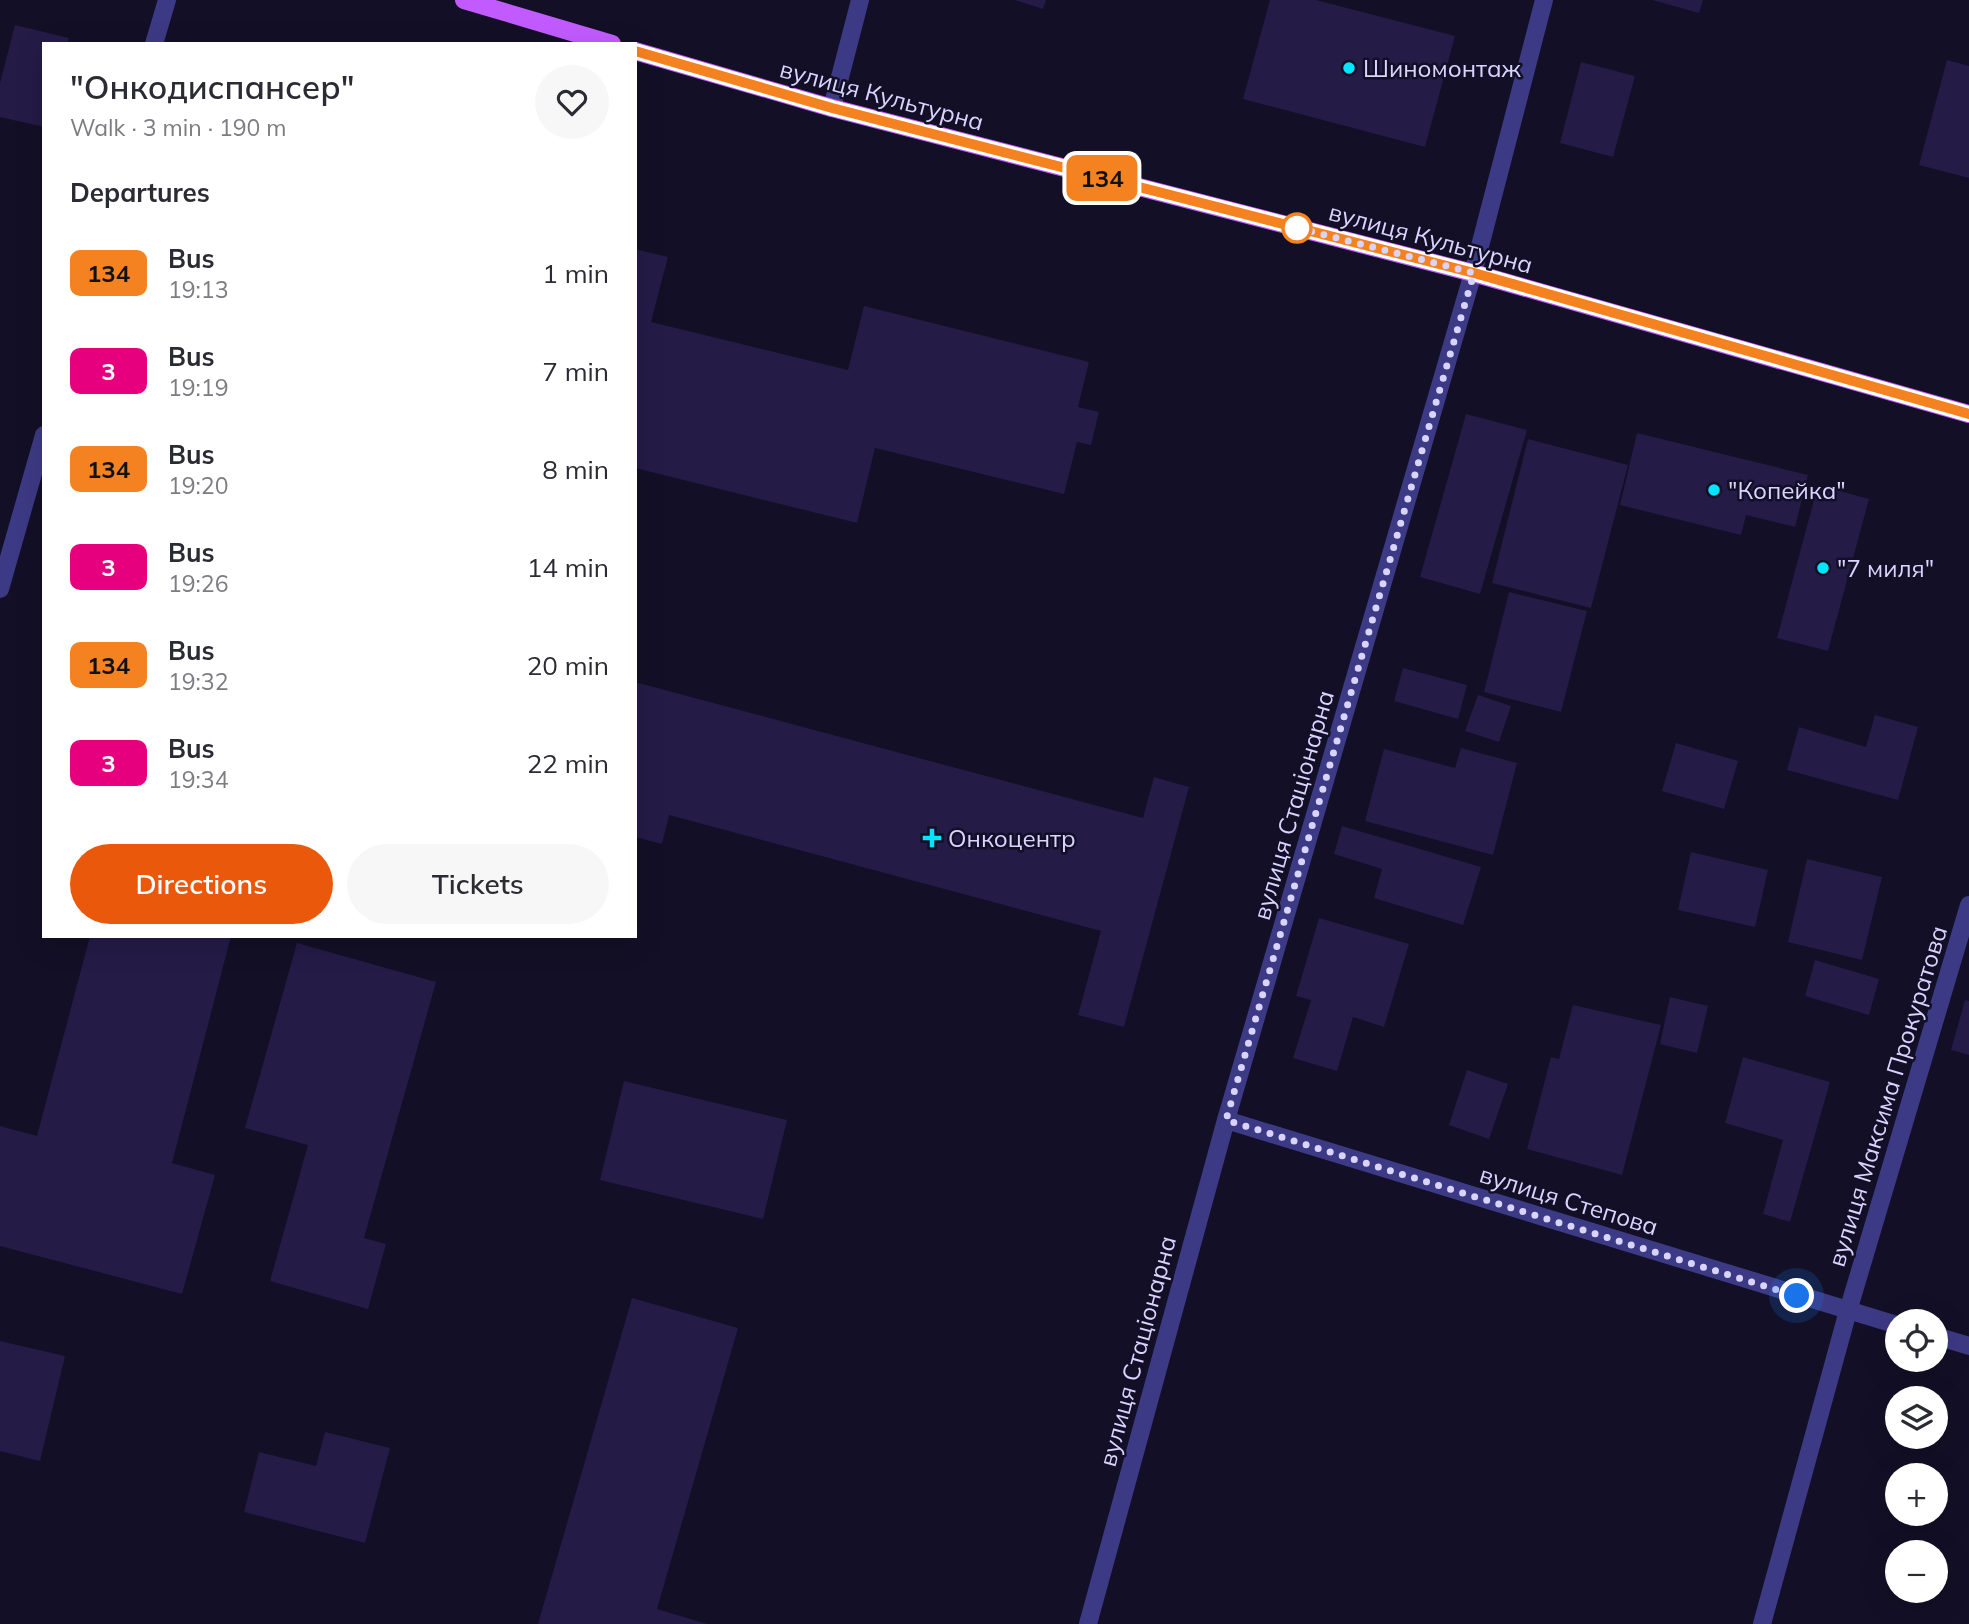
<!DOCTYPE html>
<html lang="en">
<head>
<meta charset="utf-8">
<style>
	:root { --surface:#fff; --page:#f7f7f7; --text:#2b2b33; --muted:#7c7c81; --accent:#ea580c }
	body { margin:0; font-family:Mulish,sans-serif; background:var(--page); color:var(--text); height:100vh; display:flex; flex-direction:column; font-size:26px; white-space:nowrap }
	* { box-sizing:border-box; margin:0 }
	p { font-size:23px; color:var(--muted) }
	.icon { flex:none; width:38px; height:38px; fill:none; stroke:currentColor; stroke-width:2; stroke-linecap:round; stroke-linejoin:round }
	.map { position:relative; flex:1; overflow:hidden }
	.details { position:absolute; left:42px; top:42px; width:595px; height:896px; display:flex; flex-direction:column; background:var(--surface); border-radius:0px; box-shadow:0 7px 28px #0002 }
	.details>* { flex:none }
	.badge { padding:0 14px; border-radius:10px; font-size:24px; line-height:46px }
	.controls { position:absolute; left:1885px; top:1309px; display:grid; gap:14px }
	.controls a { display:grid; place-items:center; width:63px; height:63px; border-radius:50%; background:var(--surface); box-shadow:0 7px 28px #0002; font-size:35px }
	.you { position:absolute; width:35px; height:35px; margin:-18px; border:5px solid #fff; border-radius:50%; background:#1a73e8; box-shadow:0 0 0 10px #1a73e833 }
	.map>.badge { position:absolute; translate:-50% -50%; box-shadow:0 0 0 4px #fff }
	h2 { padding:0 28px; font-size:26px; line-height:63px }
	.round { display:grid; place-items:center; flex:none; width:74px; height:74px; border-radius:37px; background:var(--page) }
	.head { display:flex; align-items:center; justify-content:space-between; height:119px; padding:0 28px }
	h1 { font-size:33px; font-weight:600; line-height:52px }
	.cta { display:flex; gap:14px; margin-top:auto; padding:14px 28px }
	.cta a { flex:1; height:80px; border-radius:42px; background:var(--accent); color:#fff; font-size:28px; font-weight:600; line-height:80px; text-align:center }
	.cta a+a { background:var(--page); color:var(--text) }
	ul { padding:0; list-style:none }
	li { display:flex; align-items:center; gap:21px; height:98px; padding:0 28px }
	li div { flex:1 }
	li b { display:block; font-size:26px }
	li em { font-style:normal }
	li .badge { min-width:77px; font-weight:700; text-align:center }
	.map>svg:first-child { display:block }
	.building { fill:#241b47 }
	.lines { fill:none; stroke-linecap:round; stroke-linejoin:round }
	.minor { stroke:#3d3a85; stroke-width:18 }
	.major { stroke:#c25bff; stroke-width:18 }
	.line-casing { stroke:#fff; stroke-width:16 }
	.line { stroke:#f58220; stroke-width:10 }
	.walk { stroke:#d9d4ff; stroke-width:7; stroke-dasharray:0 12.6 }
	.poi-dot { fill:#00e5ff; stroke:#130f26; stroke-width:2.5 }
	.stop-dot { fill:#fff; stroke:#f58220; stroke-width:3.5 }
	.labels { text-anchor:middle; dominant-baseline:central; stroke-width:5; stroke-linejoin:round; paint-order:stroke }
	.poi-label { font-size:24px; fill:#d9d4ff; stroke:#130f26; text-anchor:start }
	.street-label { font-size:24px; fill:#d9d4ff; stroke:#130f26 }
</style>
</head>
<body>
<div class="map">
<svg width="1969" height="1624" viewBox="0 0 1969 1624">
	<rect width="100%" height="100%" fill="#130f26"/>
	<g class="building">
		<polygon points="1014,0 1046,0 1043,9"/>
		<polygon points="1270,0 1316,0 1455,36 1425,147 1243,99"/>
		<polygon points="1652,0 1703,0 1699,13"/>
		<polygon points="15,25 69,38 67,44 44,44 44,127 0,117 0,83"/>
		<polygon points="1947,60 1969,66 1969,178 1919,165"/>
		<polygon points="1581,62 1635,76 1613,157 1560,143"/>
		<polygon points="635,249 668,257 651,322 848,370 864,306 1089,362 1078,407 1099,412 1091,445 1077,442 1064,494 875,448 857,523 635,468"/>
		<polygon points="1466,414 1527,430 1480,594 1420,577"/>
		<polygon points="1637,433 1808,475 1795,527 1746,515 1741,535 1620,505"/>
		<polygon points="1528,439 1628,465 1591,608 1492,583"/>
		<polygon points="1818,485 1869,499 1828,651 1777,638"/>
		<polygon points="1509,592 1587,611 1561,712 1484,692"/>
		<polygon points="1403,668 1467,685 1458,719 1394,701"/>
		<polygon points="635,682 1143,818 1154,777 1189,787 1124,1027 1078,1015 1101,931 669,815 662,844 635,837"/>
		<polygon points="1478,695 1511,706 1499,742 1465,731"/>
		<polygon points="1875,715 1918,727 1898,800 1787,770 1799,727 1866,747"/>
		<polygon points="1676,743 1738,761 1724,809 1662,791"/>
		<polygon points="1461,748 1517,763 1493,855 1365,821 1384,749 1455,768"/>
		<polygon points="1342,826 1481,867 1463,925 1374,898 1382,869 1334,854"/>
		<polygon points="1691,852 1768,870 1755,927 1678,910"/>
		<polygon points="1807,859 1882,877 1862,960 1788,942"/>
		<polygon points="1319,918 1409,944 1384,1027 1353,1017 1337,1071 1293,1058 1311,1000 1296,996"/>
		<polygon points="90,936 231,936 172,1163 215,1175 182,1294 0,1246 0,1126 37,1136"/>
		<polygon points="297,943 436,982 364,1238 386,1244 368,1309 270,1281 308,1145 245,1128"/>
		<polygon points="1815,960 1879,979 1869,1015 1805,996"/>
		<polygon points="1670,997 1708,1006 1697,1053 1660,1044"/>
		<polygon points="1965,1000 1969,1001 1969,1055 1951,1050"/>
		<polygon points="1573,1005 1661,1025 1622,1175 1527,1149 1551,1057 1559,1059"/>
		<polygon points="1743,1057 1830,1082 1790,1222 1763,1214 1783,1140 1725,1123"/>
		<polygon points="1467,1070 1508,1084 1489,1139 1449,1125"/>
		<polygon points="624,1081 787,1120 763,1219 600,1180"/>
		<polygon points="632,1298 738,1328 657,1609 707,1624 538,1624"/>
		<polygon points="0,1341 65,1356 40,1461 0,1451"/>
		<polygon points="325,1432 390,1448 365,1543 244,1512 259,1452 316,1466"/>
	</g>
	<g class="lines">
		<g class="minor">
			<polyline points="154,44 167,0"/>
			<polyline points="832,108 860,0"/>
			<polyline points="0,589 44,435"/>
			<polyline points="1226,1120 1897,1325"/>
			<polyline points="1936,1336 1969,1346"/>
			<polyline points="1088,1624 1226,1120 1473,273 1544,0"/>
			<polyline points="1762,1624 1848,1311 1969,905"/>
		</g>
		<g class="major">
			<polyline points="464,0 612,44"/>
			<polyline points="635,51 832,108 1473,273 1969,414"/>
		</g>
	</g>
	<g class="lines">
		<g class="line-casing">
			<polyline id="line" points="635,51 832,108 1474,273 1969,414"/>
		</g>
		<use href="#line" class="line"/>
		<polyline class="walk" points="1297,228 1286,225 1474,273 1226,1120 1797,1296"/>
	</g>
	<g class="poi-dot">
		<circle cx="1349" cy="68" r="7"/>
		<circle cx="1714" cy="490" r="7"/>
		<circle cx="1823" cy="568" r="7"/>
		<path d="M928.5 827.5h7v7h7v7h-7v7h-7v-7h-7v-7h7z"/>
	</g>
	<circle class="stop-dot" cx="1297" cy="228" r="14"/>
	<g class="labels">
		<g class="poi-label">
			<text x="1363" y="68">Шиномонтаж</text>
			<text x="1728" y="490">"Копейка"</text>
			<text x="1837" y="568">"7 миля"</text>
			<text x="948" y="838">Онкоцентр</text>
		</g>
		<g class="street-label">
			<text transform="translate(882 95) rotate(15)">вулиця Культурна</text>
			<text transform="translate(1431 238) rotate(15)">вулиця Культурна</text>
			<text transform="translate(1293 805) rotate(-74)">вулиця Стаціонарна</text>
			<text transform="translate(1887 1096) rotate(-73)">вулиця Максима Прокуратова</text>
			<text transform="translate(1569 1200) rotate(17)">вулиця Степова</text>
			<text transform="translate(1137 1351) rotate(-75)">вулиця Стаціонарна</text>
		</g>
	</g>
</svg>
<div class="controls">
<a><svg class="icon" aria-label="locate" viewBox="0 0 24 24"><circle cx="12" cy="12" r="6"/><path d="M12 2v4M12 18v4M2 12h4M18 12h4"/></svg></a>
<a><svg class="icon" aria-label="layers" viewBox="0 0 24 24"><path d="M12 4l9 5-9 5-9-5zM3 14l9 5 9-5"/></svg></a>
<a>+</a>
<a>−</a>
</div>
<div class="you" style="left:1797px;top:1296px"></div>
<b class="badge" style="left:1102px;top:178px;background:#f58220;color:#111">134</b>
<section class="details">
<div class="head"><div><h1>&quot;Онкодиспансер&quot;</h1><p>Walk · 3 min · 190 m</p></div><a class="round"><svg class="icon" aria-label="heart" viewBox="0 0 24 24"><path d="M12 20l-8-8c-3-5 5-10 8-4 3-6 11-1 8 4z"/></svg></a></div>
<h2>Departures</h2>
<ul>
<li><span class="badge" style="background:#f58220;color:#111">134</span><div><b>Bus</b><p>19:13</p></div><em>1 min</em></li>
<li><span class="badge" style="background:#e6007e;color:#fff">3</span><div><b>Bus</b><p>19:19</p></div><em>7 min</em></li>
<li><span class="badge" style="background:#f58220;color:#111">134</span><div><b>Bus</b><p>19:20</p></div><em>8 min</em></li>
<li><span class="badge" style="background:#e6007e;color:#fff">3</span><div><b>Bus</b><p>19:26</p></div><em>14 min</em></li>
<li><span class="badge" style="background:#f58220;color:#111">134</span><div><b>Bus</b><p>19:32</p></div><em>20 min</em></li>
<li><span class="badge" style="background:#e6007e;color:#fff">3</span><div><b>Bus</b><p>19:34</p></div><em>22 min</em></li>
</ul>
<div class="cta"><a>Directions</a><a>Tickets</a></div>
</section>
</div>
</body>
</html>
